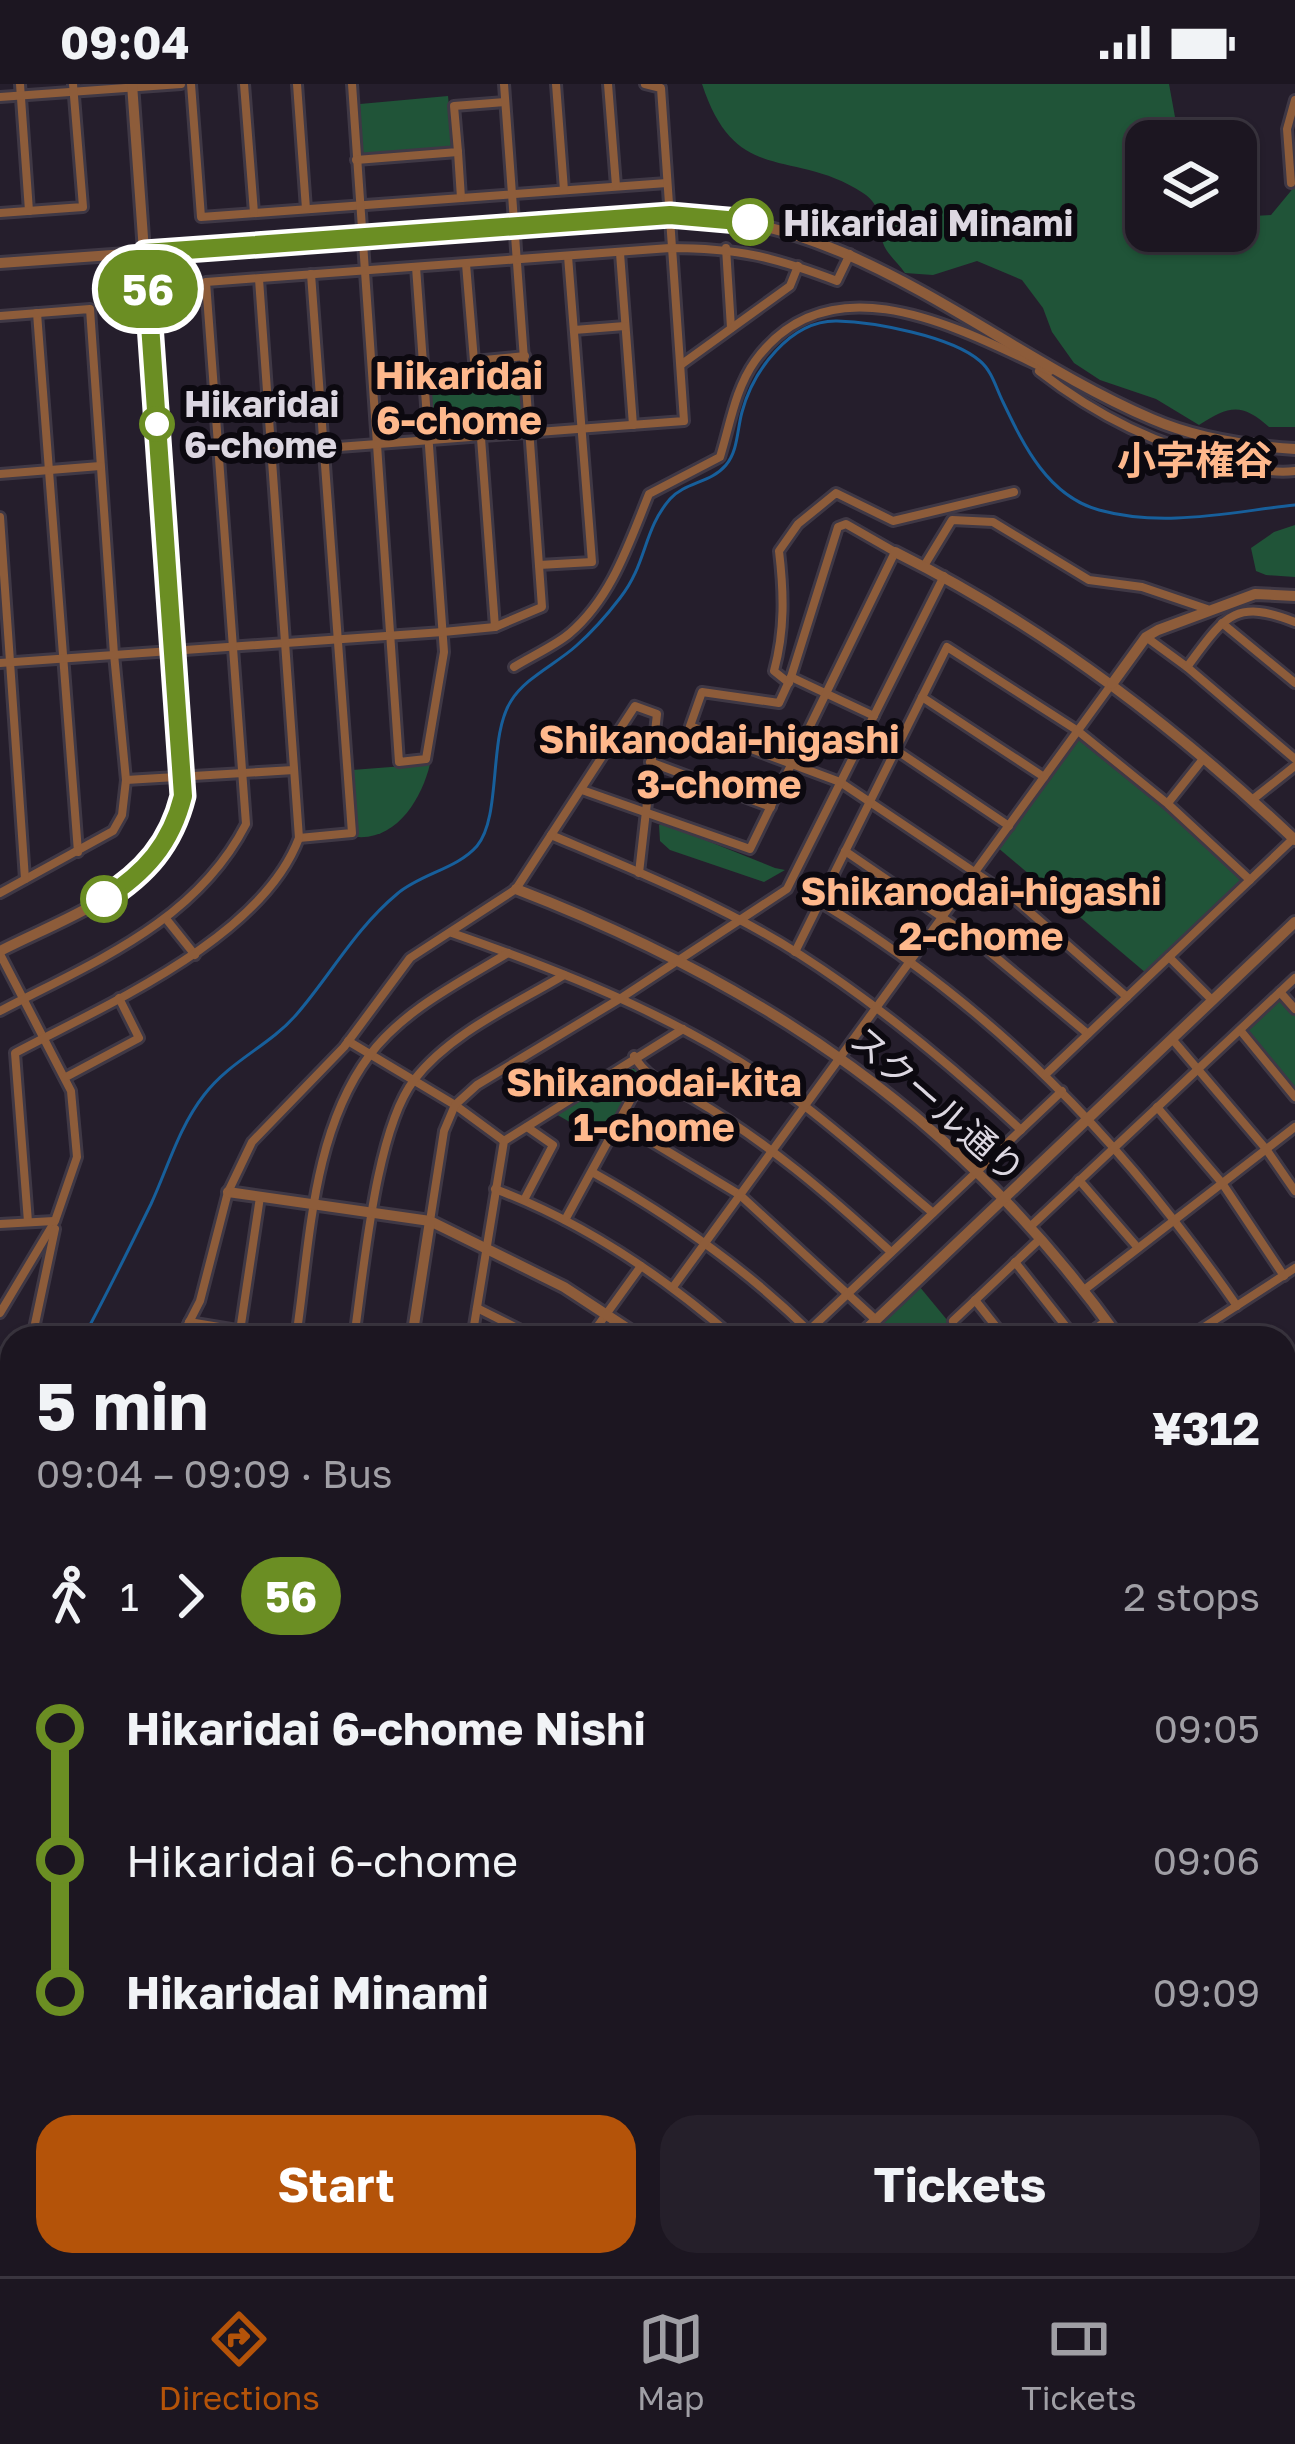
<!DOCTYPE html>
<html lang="en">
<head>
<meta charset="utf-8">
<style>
	:root { --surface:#1c1621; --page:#251f2a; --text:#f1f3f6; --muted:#a09fa5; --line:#3a353f; --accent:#b45309 }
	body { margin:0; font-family:"Golos Text","Noto Sans JP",sans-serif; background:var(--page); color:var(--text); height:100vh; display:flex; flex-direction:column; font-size:45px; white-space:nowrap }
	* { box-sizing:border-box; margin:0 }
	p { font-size:39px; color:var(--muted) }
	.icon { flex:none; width:66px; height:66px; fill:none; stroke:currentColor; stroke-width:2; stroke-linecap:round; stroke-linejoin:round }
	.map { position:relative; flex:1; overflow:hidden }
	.details { position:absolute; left:0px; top:1242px; width:1296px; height:951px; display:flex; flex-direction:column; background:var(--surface); border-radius:36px 36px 0 0; box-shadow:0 3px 9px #0004,0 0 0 3px var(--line) }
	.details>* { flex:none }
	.badge { padding:0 24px; border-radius:39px; font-size:42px; line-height:78px }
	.fabs { position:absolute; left:1125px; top:36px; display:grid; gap:24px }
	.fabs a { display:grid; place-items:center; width:132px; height:132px; border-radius:24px; background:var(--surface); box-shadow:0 3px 9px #0004,0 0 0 3px var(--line); font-size:60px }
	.map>.badge { position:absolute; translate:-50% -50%; box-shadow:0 0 0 6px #fff }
	.legs { display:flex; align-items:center; gap:18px; height:132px; padding:0 36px; font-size:39px }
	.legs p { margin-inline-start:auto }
	.head { display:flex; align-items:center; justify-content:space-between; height:204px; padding:0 36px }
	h1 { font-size:66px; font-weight:700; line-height:90px }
	.button { display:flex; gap:24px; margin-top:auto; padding:24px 36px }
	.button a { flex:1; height:138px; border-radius:36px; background:var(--accent); color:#fff; font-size:48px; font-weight:700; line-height:138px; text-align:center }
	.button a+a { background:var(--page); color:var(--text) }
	ul { padding:0 36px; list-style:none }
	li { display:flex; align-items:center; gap:42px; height:132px; font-size:45px }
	li i { display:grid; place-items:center; width:18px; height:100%; margin:0 15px; background:currentColor }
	li i::after { content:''; width:30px; height:30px; margin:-15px; border:9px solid; border-radius:50%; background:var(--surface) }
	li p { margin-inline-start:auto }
	li:first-child i { background:linear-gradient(#0000 50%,currentColor 0) }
	li:last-child i { background:linear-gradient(currentColor 50%,#0000 0) }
	.status { display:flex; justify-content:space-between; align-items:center; height:84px; padding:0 60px; background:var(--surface); direction:ltr }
	.status svg { height:33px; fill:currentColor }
	.dock { display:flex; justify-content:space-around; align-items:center; height:168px; border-top:3px solid var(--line); background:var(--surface); font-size:33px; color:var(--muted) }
	.dock a { display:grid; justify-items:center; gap:6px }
	.dock .active { color:var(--accent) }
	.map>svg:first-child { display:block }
	.green { fill:#205438 }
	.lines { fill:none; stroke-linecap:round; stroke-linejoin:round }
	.stream { stroke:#175f9b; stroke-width:3 }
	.minor-casing { stroke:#3f3845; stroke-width:14 }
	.tertiary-casing { stroke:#3f3845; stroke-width:16 }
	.minor { stroke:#8d5c3a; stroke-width:8 }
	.tertiary { stroke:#8d5c3a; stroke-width:10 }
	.line-1-casing { stroke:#fff; stroke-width:27 }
	.line-1 { stroke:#6b8e23; stroke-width:18 }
	.stop-1-dot { fill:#fff; stroke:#6b8e23; stroke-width:6 }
	.labels { text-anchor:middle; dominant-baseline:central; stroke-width:12; stroke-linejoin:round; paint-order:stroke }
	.stop-label { font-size:36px; font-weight:bold; fill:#dcd7e1; stroke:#0c0910; text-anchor:start }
	.street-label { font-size:36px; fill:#dcd7e1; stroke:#0c0910 }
	.neighbourhood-label { font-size:39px; font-weight:bold; fill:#feb88c; stroke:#0c0910 }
</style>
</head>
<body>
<div class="status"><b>09:04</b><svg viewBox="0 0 49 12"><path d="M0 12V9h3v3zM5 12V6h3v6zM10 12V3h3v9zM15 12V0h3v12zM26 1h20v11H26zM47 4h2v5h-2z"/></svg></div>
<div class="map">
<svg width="1295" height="2192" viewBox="0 0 1295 2192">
	<rect width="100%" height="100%" fill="#251e2c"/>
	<g class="green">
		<path d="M702 0H1169L1177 44 1185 57H1146V147H1236V133L1271 131 1295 102V343H1269C1241 318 1229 322 1199 341L1156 315 1100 296 1074 279 1052 248 1043 224 1022 196 977 177 933 191 905 189C899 180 886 169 883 159 877 141 884 122 863 109 793 63 736 104 702 0Z"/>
		<polygon points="448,12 453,64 362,70 360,20"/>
		<polygon points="517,277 521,280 525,344 436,350 432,347 428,285"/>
		<polygon points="1295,441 1295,493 1266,491 1256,487 1251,464 1274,448"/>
		<polygon points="1074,657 1083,657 1165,721 1241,790 1241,798 1146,889 997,763"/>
		<path d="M430 680C422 714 397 756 357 753L352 686Z"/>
		<polygon points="663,739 775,784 785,786 764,798 670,766 660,757 659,741"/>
		<polygon points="1281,912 1295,929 1295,1004 1247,946"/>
		<polygon points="625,982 637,986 638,995 603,1057 554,1029"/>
		<polygon points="919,1202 962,1254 864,1254"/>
		<polygon points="0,1710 12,1722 12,2181 692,2181 693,2192 0,2192"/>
		<polygon points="794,2181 931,2181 931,2185 947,2192 798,2192"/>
	</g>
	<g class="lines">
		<path class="stream" d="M83 1254C107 1210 129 1165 151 1120 168 1083 179 1043 204 1011 231 976 269 962 296 931 330 892 355 845 397 810 420 790 457 785 477 762 502 732 488 652 511 617 525 594 556 580 576 562 592 548 607 531 620 514 647 480 643 446 670 415 685 398 711 399 726 381 738 367 737 346 742 328 753 287 790 236 837 237 874 238 951 252 980 277 992 287 996 304 1003 318 1024 362 1048 412 1099 426 1164 444 1230 428 1295 421"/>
		<g class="minor-casing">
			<g id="minor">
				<polyline points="20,0 29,127"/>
				<polyline points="191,0 201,133 667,99"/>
				<polyline points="244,0 254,129"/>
				<polyline points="297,0 306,125"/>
				<polyline points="352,0 399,678 426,675 444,568 416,183"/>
				<polyline points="556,0 564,106"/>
				<polyline points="608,0 616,102"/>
				<polyline points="0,13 181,0"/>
				<polyline points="458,68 461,114"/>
				<polyline points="356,76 458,68 454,22 505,18"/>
				<polyline points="1291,99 1287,45 1295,16"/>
				<polyline points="0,129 83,123 73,0"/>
				<polyline points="726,164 731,244"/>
				<polyline points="620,169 633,341"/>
				<polyline points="466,180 474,277 525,272"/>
				<polyline points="37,229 78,768"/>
				<polyline points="0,232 90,225 114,570 126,696 122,731 113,747 0,809"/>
				<polyline points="574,246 625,242"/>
				<polyline points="682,280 790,202 798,182"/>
				<path d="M1039 287C1098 333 1158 362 1231 379 1252 384 1273 390 1295 387"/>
				<polyline points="481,354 495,543"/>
				<polyline points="219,372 684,337 661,4 645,0"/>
				<polyline points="0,390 100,382"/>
				<polyline points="0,433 25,795"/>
				<polyline points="539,481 592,478 568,172"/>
				<polyline points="924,482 952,436 993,438 1089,496 1142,503 1207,525"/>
				<polyline points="1222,539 1295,599"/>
				<polyline points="1146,553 1187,583 1295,675"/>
				<polyline points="0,579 443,548 495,543 542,523 504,0"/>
				<path d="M514 583C530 573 558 560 570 549 612 513 629 459 649 410L720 373C730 341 735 305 755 277 830 173 960 245 1050 287"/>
				<path d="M1187 583C1223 535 1233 513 1295 538"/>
				<polyline points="791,593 874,632"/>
				<path d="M789 599 774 587C785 546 784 509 779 467L798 440 836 409 893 437 1014 408"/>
				<polyline points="922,613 1044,693"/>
				<polyline points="896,666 1009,742"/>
				<polyline points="650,678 771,723"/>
				<polyline points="126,696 294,686"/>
				<polyline points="582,706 750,765 895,468 846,440 838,443 791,593 779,619 702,608 690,642 840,698 1016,816 1127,913"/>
				<polyline points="1252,716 1295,682"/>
				<polyline points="1168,719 1203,675"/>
				<path d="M551 751C634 786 722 821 799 870 879 921 951 981 1021 1046"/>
				<polyline points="299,754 352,749 311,190"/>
				<polyline points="845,767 974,855 1088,950"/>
				<path d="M820 818C993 923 1122 1056 1237 1222"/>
				<polyline points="167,836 195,871"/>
				<path d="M452 849C576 892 700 942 806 1023 850 1057 891 1094 933 1129"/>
				<polyline points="795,868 947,563 1078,647 1168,720 1250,796"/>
				<polyline points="0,870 71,1007 77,1073 55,1137 0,1229"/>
				<polyline points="1169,873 1213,917"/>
				<polyline points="1280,908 1295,925"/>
				<path d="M0 927C93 878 195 839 246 740L206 198 670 164C738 164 774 173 837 197L850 170"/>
				<polyline points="1240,946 1295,1013"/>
				<polyline points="1172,955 1266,1065 1295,1107"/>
				<polyline points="348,957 455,1021 504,1057"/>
				<path d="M634 972C647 995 669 1001 692 1014 765 1056 829 1111 891 1168"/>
				<polyline points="1046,990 1294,754"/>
				<polyline points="66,993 139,954 119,914"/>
				<polyline points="1157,1023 1222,1099 1284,1192"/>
				<polyline points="619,1038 740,1111 876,1236"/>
				<path d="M592 1088C671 1132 744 1183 809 1247"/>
				<polyline points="1079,1096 1138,1164"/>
				<path d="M495 1105C583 1138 663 1192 734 1254"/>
				<polyline points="524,1116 553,1061 527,1043"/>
				<polyline points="565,1136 644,991"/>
				<polyline points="430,1137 444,1047 455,1021 477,1001 621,914 787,805 944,492"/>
				<path d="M28 1138 15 969C105 921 261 855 299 754L259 195"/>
				<polyline points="0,1140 54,1137"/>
				<polyline points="1031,1142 1295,894"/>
				<polyline points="1015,1178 1075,1254"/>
				<polyline points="673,1203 1111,601"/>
				<polyline points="1084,1206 1295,1043"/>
				<polyline points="975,1216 1005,1254"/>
				<polyline points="477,1224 537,1254"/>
				<polyline points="953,1237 1040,1155"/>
				<polyline points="189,1238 286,1254"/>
				<polyline points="32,1254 55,1145"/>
				<polyline points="181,1254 200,1217 228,1108 252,1058 344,963 410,874 516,805 635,622 657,630 639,789"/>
				<polyline points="239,1254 260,1113"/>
				<path d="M296 1254C310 1161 311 1050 369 972 403 926 460 898 508 869"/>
				<path d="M354 1254C364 1187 375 1047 414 996 450 949 514 921 564 891"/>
				<polyline points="472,1254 504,1057 683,945"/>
				<polyline points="589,1254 641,1182"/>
				<polyline points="801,1254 1062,1007"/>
				<polyline points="1083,1254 1106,1237"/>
				<polyline points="1187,1254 1295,1184"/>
				<polyline points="0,1385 12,1339"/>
				<polyline points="0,1420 3,1461 0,1523"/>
				<polyline points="1284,1586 1295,1568"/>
				<polyline points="0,1603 12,1628"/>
				<polyline points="0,1745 12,1755"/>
				<polyline points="1284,1971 1295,1947"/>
				<polyline points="796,2181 801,2192"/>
				<polyline points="1160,2192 1166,2181"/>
			</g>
		</g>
		<g class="tertiary-casing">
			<g id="tertiary">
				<path d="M0 179 670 131C855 130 991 266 1152 335 1198 355 1247 362 1295 365"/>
				<path d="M895 468C1044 542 1175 642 1295 756"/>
				<polyline points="1112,600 1146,553 1158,546 1255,510 1295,512"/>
				<path d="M516 805C765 901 962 1034 1119 1254"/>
				<path d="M0 867C77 828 160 804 183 712L132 0"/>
				<polyline points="228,1108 430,1137 564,1203 642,1254"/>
				<polyline points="412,1254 430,1137"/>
				<polyline points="857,1254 1295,838"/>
				<polyline points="1284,1519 1295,1500"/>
				<polyline points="1284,1603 1295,1649"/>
			</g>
		</g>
		<use href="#minor" class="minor"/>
		<use href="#tertiary" class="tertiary"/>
	</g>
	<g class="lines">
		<g class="line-1-casing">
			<path id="line-1" d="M104 815C145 789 171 760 183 712L145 169 670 131 750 138"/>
		</g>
		<use href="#line-1" class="line-1"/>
	</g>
	<g class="stop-1-dot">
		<circle cx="750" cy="138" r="21"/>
		<circle cx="157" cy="340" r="15"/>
		<circle cx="104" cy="815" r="21"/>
	</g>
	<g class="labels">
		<g class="stop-label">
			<text x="783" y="138">Hikaridai Minami</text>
			<text x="184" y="319">Hikaridai<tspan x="184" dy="41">6-chome</tspan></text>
		</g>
		<g class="street-label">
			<text transform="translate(938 1020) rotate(41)">スクール通り</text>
		</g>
		<g class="neighbourhood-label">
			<text x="459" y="290">Hikaridai<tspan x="459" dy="45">6-chome</tspan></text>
			<text x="1195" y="375">小字権谷</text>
			<text x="719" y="654">Shikanodai-higashi<tspan x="719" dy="45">3-chome</tspan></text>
			<text x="981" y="806">Shikanodai-higashi<tspan x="981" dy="45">2-chome</tspan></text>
			<text x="654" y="997">Shikanodai-kita<tspan x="654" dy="45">1-chome</tspan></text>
		</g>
	</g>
</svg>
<div class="fabs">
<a><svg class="icon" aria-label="layers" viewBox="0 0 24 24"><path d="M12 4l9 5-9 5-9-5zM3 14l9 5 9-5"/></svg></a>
</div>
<b class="badge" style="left:148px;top:205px;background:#6b8e23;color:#fff">56</b>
<section class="details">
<div class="head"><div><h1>5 min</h1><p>09:04 – 09:09 · Bus</p></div><b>¥312</b></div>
<div class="legs"><svg class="icon" aria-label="walk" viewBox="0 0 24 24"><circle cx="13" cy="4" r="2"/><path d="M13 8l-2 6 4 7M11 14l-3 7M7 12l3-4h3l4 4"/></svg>1<svg class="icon" aria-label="forward" viewBox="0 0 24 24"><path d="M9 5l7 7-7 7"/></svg><b class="badge" style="background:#6b8e23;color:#fff">56</b><p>2 stops</p></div>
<ul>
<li><i style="color:#6b8e23"></i><b>Hikaridai 6-chome Nishi</b><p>09:05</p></li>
<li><i style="color:#6b8e23"></i><span>Hikaridai 6-chome</span><p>09:06</p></li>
<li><i style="color:#6b8e23"></i><b>Hikaridai Minami</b><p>09:09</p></li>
</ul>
<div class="button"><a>Start</a><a>Tickets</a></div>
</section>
</div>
<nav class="dock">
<a class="active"><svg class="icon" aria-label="directions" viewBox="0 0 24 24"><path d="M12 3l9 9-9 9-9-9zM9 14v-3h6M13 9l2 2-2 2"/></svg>Directions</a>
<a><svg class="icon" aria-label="map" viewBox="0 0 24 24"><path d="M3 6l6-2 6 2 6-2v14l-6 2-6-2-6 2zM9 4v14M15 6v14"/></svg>Map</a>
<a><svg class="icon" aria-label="tickets" viewBox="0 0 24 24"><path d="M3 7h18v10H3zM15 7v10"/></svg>Tickets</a>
</nav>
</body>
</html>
